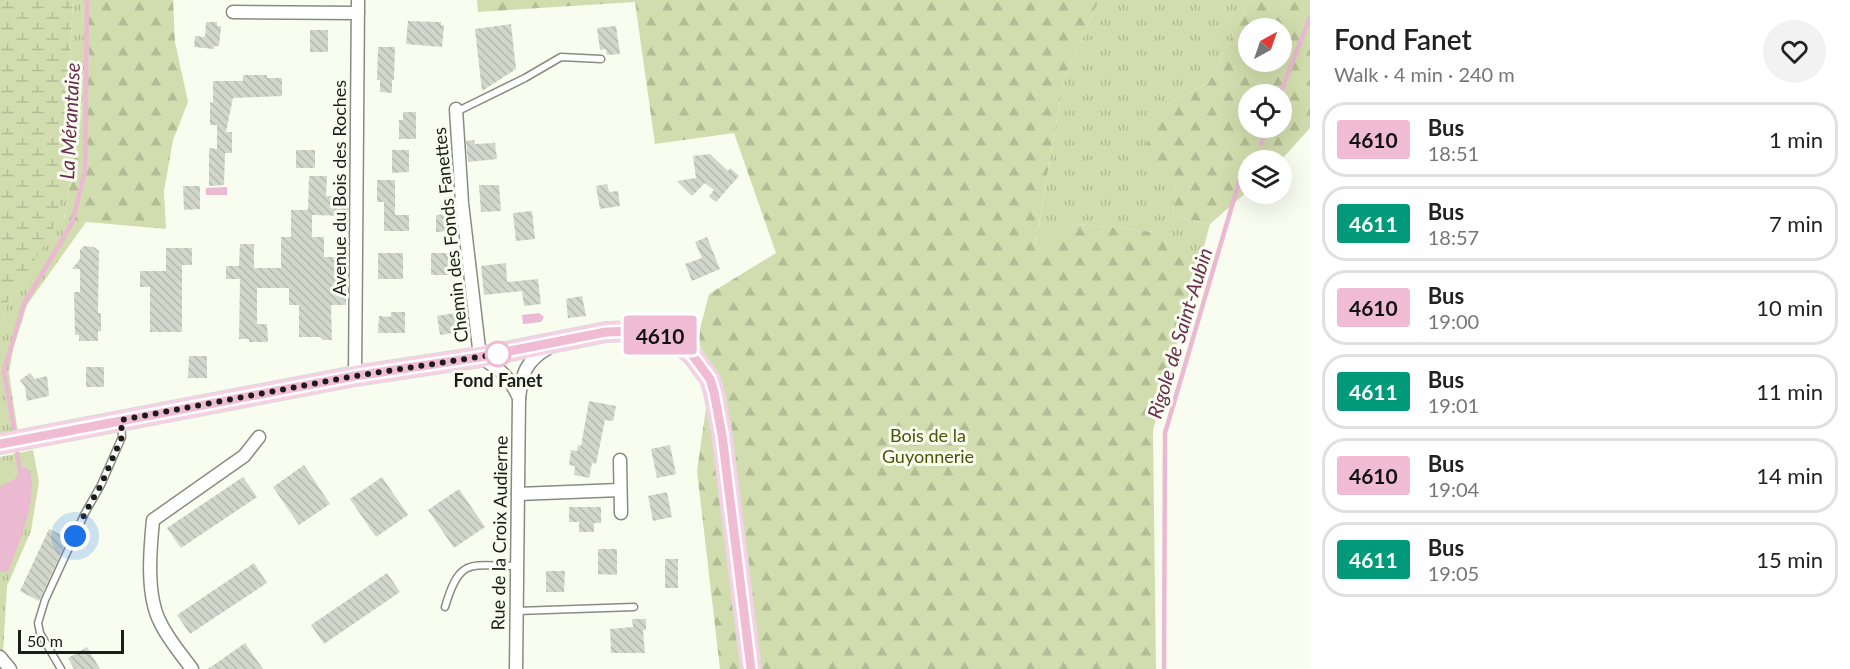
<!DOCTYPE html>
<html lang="en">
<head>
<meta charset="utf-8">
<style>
	:root { --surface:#fff; --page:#f2f2f2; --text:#222; --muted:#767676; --line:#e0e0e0 }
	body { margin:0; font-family:Lato,sans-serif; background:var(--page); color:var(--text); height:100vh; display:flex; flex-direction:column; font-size:22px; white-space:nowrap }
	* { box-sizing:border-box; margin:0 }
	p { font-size:20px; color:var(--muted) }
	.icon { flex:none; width:33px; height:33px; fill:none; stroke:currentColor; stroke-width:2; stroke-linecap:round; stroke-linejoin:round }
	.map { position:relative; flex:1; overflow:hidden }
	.side { display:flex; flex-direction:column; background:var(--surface); width:540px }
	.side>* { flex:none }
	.badge { padding:0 12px; border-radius:4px; font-size:21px; line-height:39px }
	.needle { width:39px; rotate:40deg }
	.fabs { position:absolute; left:1238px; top:18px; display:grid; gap:12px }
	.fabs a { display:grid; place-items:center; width:54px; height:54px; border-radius:50%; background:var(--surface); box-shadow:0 6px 24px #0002; font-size:30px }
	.scale { position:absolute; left:18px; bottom:15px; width:106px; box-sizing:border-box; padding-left:6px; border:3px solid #1c1d19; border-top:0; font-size:16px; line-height:21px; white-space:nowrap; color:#1c1d19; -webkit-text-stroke:4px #f9fdf0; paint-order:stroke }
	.you { position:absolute; width:30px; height:30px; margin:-15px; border:4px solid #fff; border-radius:50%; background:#1a73e8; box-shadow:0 0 0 9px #1a73e833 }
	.map>.badge { position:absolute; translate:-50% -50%; box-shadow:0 0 0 3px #fff }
	.round { display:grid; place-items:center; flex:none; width:63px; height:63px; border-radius:32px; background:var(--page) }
	.overview { display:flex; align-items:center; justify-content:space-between; height:102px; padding:0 24px }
	h1 { font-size:28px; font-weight:600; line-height:45px }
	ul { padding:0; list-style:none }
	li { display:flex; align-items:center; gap:18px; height:75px; margin:0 12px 9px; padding:0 12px; border:3px solid var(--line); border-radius:24px }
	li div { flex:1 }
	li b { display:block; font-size:22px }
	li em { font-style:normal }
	li .badge { min-width:66px; font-weight:700; text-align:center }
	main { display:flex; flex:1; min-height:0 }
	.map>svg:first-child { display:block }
	.grass { fill:url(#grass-tufts) }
	.forest { fill:url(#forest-firs); fill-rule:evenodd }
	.wetland { fill:url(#wetland-marsh) }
	.water { fill:#ecb9d2 }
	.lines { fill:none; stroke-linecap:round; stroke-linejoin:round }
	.stream { stroke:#ecb9d2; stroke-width:4.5 }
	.building { fill:url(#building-back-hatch) }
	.lane-casing { stroke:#898c80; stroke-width:9 }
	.street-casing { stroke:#898c80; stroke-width:15 }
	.primary-casing { stroke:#dbdbda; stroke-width:22 }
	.lane { stroke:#fff; stroke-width:6 }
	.street { stroke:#fff; stroke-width:12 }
	.primary { stroke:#f8d0e4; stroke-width:20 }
	.line-casing { stroke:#fff; stroke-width:14 }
	.line { stroke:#f0bcd4; stroke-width:9 }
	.walk { stroke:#1c1d19; stroke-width:6; stroke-dasharray:0 10.8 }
	.stop-dot { fill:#fff; stroke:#f0bcd4; stroke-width:3 }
	.labels { text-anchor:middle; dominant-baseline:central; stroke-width:6; stroke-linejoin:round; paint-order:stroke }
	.street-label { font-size:18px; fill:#1c1d19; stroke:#f9fdf0 }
	.stop-label { font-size:18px; font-weight:bold; fill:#1c1d19; stroke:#f9fdf0 }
	.park-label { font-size:18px; fill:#495607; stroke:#f9fdf0 }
	.water-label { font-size:20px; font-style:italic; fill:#6a2d4f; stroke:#f9fdf0 }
</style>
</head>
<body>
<main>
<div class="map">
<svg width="1310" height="669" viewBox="0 0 1310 669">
	<defs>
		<pattern id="grass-tufts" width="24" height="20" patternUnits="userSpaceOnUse" patternTransform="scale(1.5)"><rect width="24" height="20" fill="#d1ddae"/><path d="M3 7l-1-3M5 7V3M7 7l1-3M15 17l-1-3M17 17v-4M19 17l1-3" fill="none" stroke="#b3bd95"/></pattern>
		<pattern id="forest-firs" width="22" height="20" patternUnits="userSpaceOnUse" patternTransform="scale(1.5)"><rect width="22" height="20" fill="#d1ddae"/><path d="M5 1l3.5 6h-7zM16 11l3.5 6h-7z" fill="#b3bd95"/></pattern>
		<pattern id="wetland-marsh" width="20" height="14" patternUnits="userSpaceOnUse" patternTransform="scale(1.5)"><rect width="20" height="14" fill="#d1ddae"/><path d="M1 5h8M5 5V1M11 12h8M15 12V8" fill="none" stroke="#b3bd95"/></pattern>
		<pattern id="building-back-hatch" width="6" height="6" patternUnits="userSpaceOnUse" patternTransform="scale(1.5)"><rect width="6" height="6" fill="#d3d7cb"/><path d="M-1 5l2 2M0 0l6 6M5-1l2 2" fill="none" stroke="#b5b8ae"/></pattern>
	</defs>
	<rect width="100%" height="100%" fill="#f9fdf0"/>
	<g class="grass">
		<polygon points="73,0 80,0 90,58 64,219 86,222 27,305 13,349 9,373 18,433 0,436 0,326 10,297 21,279 62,180 65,158"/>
		<polygon points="1099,0 1250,0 1208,83 1163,106 1175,182 1173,216 1210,224 1198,269 1154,232 1079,224 1035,247 1064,78"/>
		<polygon points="33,450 39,482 31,531 7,586 3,654 0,651 0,457"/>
	</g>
	<g class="forest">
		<polygon points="80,0 173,0 175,42 188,102 173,140 164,191 166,229 64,220 90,58"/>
		<polygon points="477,0 1099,0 1064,78 1035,246 1079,224 1154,232 1198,269 1153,430 1156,669 720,669 697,471 712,366 697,341 709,294 776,253 734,133 655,144 635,2 478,12"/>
		<path d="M1250 0H1310V128L1281 160H1248V191L1210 224 1173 216 1175 182 1142 155 1163 106 1208 83ZM1248 28H1281V62H1248ZM1248 94H1281V128H1248Z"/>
	</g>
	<polygon class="wetland" points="0,0 73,0 65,158 59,216 45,244 10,297 0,326"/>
	<g class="water">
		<polygon points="227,187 227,195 206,195 206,188"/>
		<polygon points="539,313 544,317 541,322 523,324 522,315"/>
		<path d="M23 468H27C43 488 16 550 8 572H0V487L16 478Z"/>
	</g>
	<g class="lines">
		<g class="stream">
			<polyline points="1280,94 1310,17"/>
			<polyline points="1261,144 1267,128"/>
			<polyline points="15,435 4,371 24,304 72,223 85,171 87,0"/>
			<polyline points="16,446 21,476"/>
			<polyline points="1164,669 1165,433 1244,165 1252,156"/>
		</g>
	</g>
	<g class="building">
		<polygon points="408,21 441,22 441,25 444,25 442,47 406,44"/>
		<polygon points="206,22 217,22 217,26 221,26 219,46 214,46 214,49 194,47 195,36 205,37"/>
		<polygon points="511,24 516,69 482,91 475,29"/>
		<polygon points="616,26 620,54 607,55 606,49 600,50 597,28"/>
		<rect x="310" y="30" width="18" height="22"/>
		<polygon points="378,47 395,47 394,80 392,80 392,93 380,92 380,80 377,80"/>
		<polygon points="243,75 267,75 267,78 282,78 282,96 233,98 226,132 232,132 232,153 225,153 224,185 209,186 209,148 217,149 217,125 210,125 210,102 213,103 213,81 243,81"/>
		<polygon points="403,112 416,112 416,139 399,139 399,120 403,120"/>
		<polygon points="474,140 475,144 495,143 497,159 468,162 466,141"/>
		<rect x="296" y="150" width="19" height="18"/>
		<polygon points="392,150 409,150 409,172 392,173"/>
		<polygon points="710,154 728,171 730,168 739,176 716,202 709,196 714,190 705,183 692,196 677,181 696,178 693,156"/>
		<polygon points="309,176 327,176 326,196 341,196 341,199 348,198 348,216 312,215 312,237 324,237 324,257 346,257 346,305 331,305 332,340 323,340 320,337 299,337 299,305 289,305 289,288 257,288 257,324 267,324 268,342 249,342 249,339 239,339 240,279 226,279 226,266 239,266 240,244 254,244 254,268 281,268 281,237 291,237 291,210 308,210"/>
		<polygon points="377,180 395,180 395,215 409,215 409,231 384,231 384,202 377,202"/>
		<polygon points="607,184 609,192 618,191 620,206 600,209 596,186"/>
		<polygon points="479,185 499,185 501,211 481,212"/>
		<polygon points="183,186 200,186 200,209 184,210"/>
		<polygon points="532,211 535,239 516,241 513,213"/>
		<polygon points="451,214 451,231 436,232 436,215"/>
		<polygon points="707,237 720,269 692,281 685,264 702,258 695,242"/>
		<polygon points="84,246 94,247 99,251 98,313 101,313 101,331 98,331 98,341 79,341 79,335 75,335 74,292 80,292 80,269 72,269 80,259 80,250"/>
		<polygon points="166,248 192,248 192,265 182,265 182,332 150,332 150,287 140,287 140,271 166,271"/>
		<rect x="378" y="253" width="25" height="26"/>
		<rect x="431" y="253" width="17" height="22"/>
		<polygon points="506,263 507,282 538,279 541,304 524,306 522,291 484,295 481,266"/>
		<polygon points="582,296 586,316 568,318 566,299"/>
		<polygon points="391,312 405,312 405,333 378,333 379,316 391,317"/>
		<polygon points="455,313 458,332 440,335 437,316"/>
		<polygon points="189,356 207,356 207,378 188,378"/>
		<rect x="86" y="367" width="18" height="20"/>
		<polygon points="30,373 35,379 47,376 49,396 27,401 25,387 20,380"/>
		<polygon points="589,401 616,406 613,421 605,420 596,464 592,463 589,478 574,475 575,466 569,465 571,450 577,451 578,445 581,446"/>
		<polygon points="670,445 676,474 657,478 651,449"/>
		<polygon points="304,465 330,504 299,525 273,487"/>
		<polygon points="243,477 257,497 181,548 167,528"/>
		<polygon points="382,477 408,515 376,537 350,499"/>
		<polygon points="459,489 485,527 454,548 428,510"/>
		<polygon points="667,492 672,517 653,521 648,496"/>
		<polygon points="569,507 601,507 601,523 594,523 594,532 579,532 579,522 569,522"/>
		<polygon points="49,529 68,538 39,601 20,591"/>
		<polygon points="598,549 617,549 617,575 598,574"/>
		<rect x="665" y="559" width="13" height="29"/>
		<polygon points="254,563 267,583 190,634 177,615"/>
		<polygon points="546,571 565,571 564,592 546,592"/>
		<polygon points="387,573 400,592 324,644 311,625"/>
		<polygon points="632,619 646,619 646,630 643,630 645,653 611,653 610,629 633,627"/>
		<polygon points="245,643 263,669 208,669"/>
		<polygon points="87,647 100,669 74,669 68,658"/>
	</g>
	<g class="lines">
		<g class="lane-casing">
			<g id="lane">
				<polyline points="456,112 525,78 561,57 601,59"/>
				<path d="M445 607C460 556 470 566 517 566"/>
				<polyline points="517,611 634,607"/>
				<polyline points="61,669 40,633 38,623 45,600 85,513 101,485 122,437 121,424"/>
			</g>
		</g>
		<g class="street-casing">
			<g id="street">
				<polyline points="233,12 358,13"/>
				<path d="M456 109 462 203 480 357C500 369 509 376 519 398"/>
				<polyline points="355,376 358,0"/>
				<polyline points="620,460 621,513"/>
				<polyline points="518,494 620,490"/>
				<polyline points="0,657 10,669"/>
				<path d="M192 669C181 654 168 639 160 622 146 595 150 550 153 520L244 456 259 437"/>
				<path d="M516 669 519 398C522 373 526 361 548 348"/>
			</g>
		</g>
		<g class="primary-casing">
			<polyline id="primary" points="0,444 355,376 480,357 606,332 635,331 661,336 684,348 693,356 710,379 714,392 722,435 751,669"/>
		</g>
		<use href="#lane" class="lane"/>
		<use href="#street" class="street"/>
		<use href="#primary" class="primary"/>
	</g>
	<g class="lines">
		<g class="line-casing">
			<polyline id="line" points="0,444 355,376 480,357 606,332 635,331 661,336 684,348 693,356 710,379 714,392 722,435 751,669"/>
		</g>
		<use href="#line" class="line"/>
		<polyline class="walk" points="75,536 85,513 101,485 122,437 121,420 355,376 498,354"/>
	</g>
	<circle class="stop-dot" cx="498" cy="354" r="12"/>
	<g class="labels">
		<g class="street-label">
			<text transform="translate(339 188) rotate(-90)">Avenue du Bois des Roches</text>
			<text transform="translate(450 235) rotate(-96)">Chemin des Fonds Fanettes</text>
			<text transform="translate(499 533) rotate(-89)">Rue de la Croix Audierne</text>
		</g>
		<g class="stop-label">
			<text x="498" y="380">Fond Fanet</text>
		</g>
		<g class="park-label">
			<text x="928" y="435">Bois de la<tspan x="928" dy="21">Guyonnerie</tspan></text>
		</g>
		<g class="water-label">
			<text transform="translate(69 121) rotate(-87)">La Mérantaise</text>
			<text transform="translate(1179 333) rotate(-73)">Rigole de Saint-Aubin</text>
		</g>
	</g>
</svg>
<div class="fabs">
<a><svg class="needle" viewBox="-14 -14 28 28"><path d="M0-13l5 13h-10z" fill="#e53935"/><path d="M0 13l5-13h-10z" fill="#767676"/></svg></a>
<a><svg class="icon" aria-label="locate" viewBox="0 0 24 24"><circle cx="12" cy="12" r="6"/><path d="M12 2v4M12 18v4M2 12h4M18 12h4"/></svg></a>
<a><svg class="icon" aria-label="layers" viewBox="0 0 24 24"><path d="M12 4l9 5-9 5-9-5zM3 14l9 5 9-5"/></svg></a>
</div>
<div class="scale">50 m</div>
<div class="you" style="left:75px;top:536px"></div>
<b class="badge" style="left:660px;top:335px;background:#f0bcd4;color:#111">4610</b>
</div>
<section class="side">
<div class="overview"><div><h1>Fond Fanet</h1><p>Walk · 4 min · 240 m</p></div><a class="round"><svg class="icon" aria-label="heart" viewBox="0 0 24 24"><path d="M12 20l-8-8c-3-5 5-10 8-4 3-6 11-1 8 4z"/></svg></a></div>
<ul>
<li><span class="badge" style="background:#f0bcd4;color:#111">4610</span><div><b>Bus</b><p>18:51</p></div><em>1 min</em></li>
<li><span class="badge" style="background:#009a7a;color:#fff">4611</span><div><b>Bus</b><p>18:57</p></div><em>7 min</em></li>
<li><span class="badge" style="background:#f0bcd4;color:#111">4610</span><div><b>Bus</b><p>19:00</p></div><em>10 min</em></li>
<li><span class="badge" style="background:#009a7a;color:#fff">4611</span><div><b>Bus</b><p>19:01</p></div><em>11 min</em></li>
<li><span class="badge" style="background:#f0bcd4;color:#111">4610</span><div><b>Bus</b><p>19:04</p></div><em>14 min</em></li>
<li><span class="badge" style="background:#009a7a;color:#fff">4611</span><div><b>Bus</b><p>19:05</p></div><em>15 min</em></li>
</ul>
</section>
</main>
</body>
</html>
